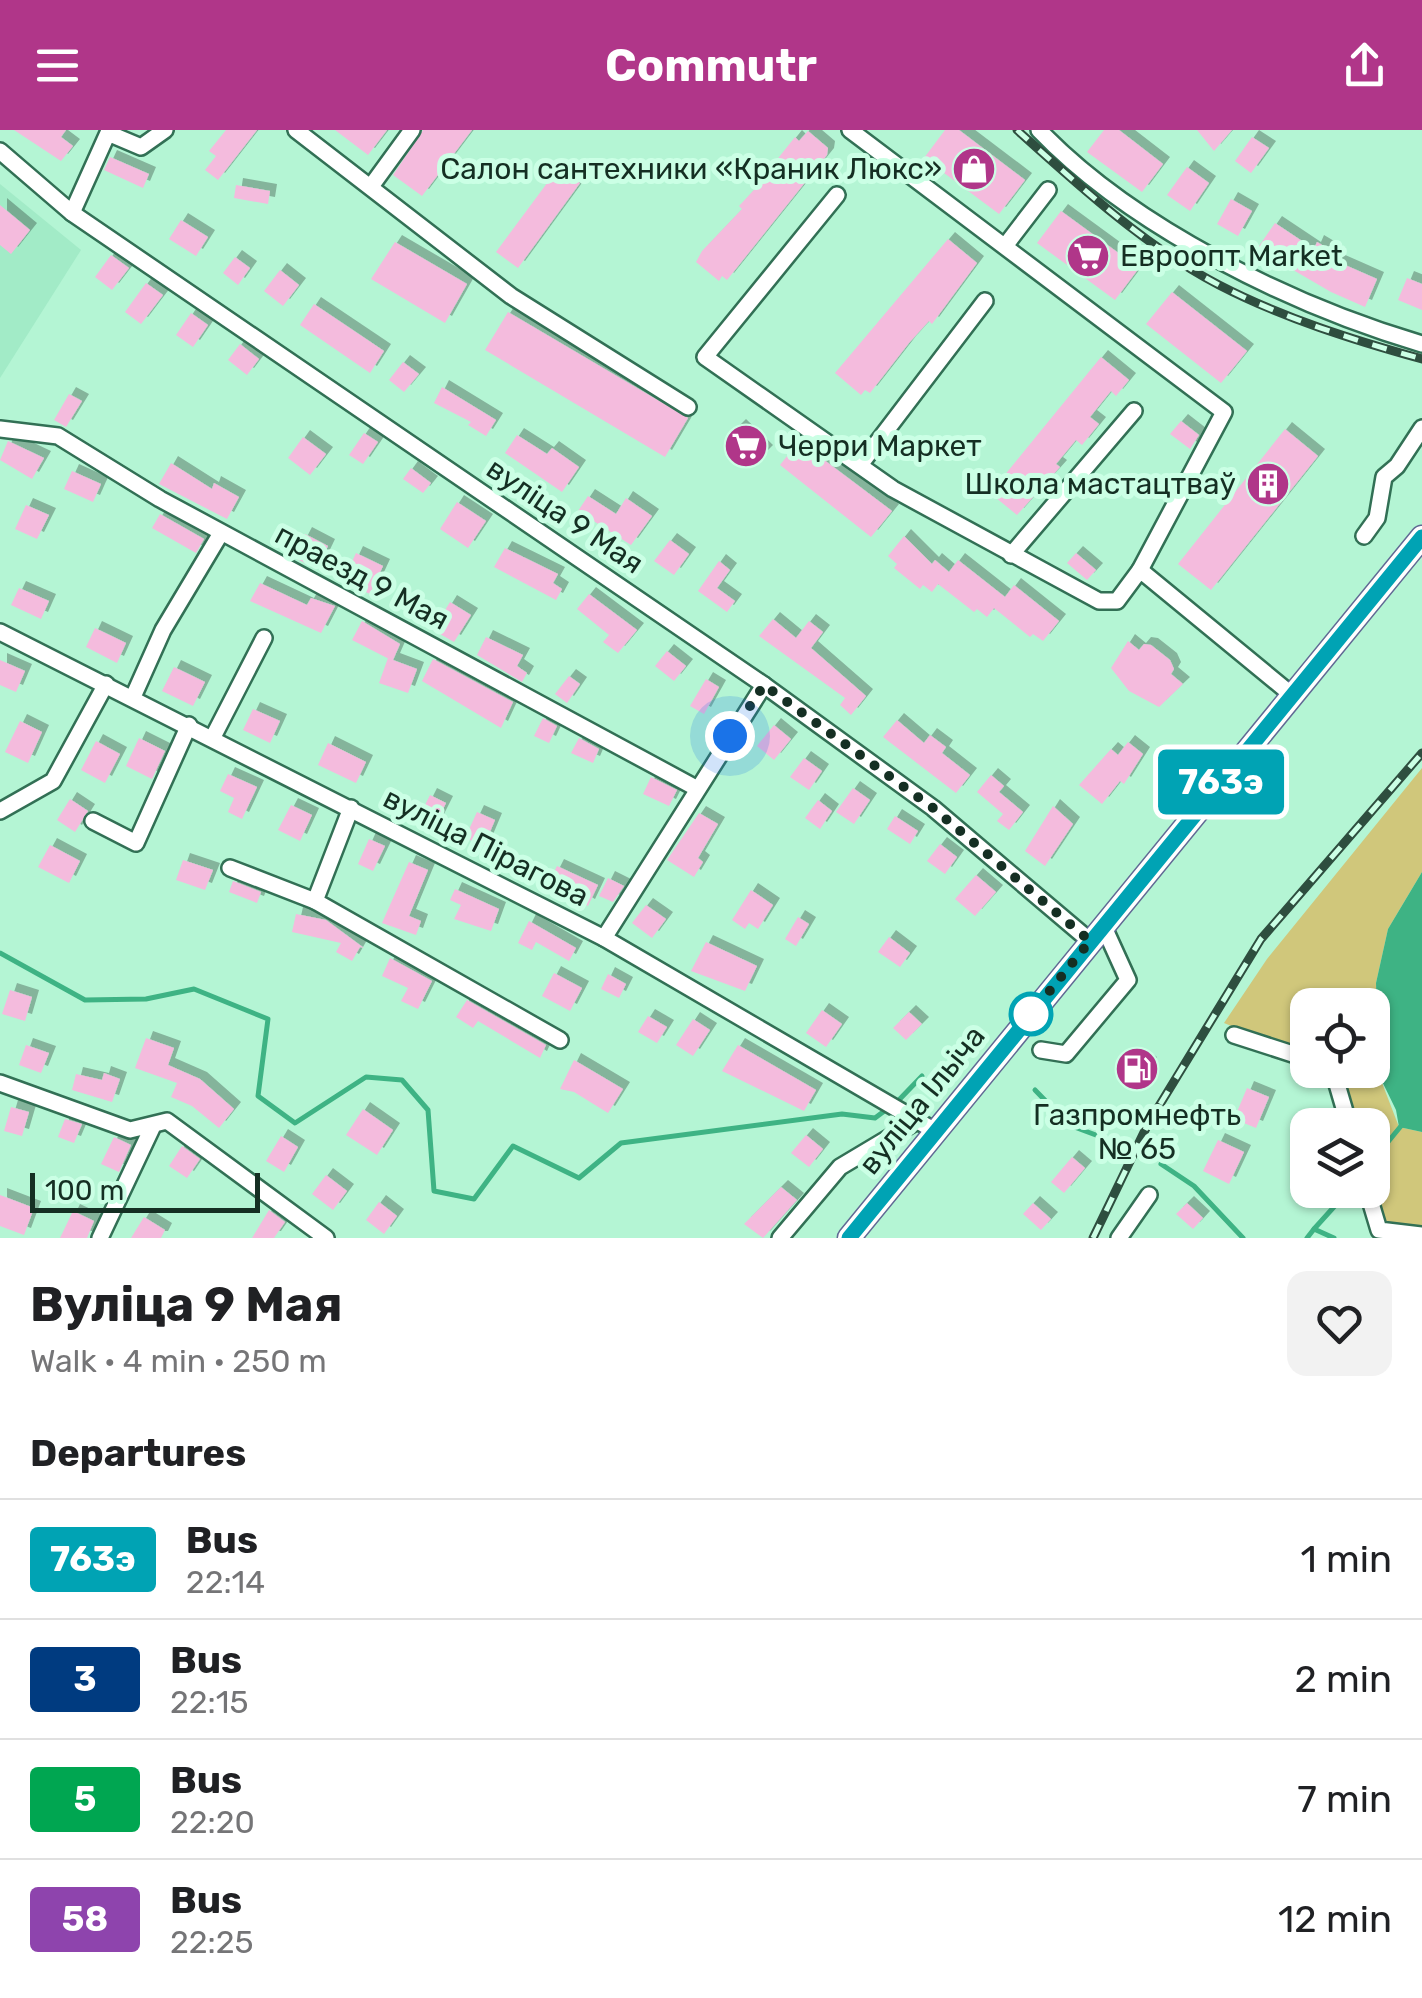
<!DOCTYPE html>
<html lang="en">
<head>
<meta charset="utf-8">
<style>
	:root { --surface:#fff; --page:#f2f2f2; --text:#202124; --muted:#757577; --line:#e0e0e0; --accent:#b03689 }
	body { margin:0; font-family:Rubik,sans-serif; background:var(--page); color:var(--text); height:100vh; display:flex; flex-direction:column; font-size:38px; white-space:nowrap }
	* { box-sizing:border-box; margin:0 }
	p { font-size:32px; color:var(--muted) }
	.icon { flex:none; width:55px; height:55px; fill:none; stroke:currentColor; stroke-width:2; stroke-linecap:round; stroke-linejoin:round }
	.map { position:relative; height:1108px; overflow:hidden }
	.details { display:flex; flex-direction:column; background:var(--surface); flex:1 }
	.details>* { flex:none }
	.badge { padding:0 20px; border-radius:8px; font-size:35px; line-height:65px }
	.fabs { position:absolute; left:1290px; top:858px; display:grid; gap:20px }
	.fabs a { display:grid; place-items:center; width:100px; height:100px; border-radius:20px; background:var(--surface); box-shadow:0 2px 8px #0004; font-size:50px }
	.scale { position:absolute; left:30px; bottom:25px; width:230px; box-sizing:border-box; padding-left:10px; border:5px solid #152f23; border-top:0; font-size:28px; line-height:35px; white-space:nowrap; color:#152f23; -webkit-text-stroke:8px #cbffe5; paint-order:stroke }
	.you { position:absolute; width:50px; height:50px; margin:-25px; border:8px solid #fff; border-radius:50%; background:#1a73e8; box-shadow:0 0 0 15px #1a73e833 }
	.map>.badge { position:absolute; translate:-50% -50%; box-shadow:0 0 0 5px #fff }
	h2 { padding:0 30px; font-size:38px; line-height:90px }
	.round { display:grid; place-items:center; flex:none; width:105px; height:105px; border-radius:20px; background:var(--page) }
	.headline { display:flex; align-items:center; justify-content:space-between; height:170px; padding:0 30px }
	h1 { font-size:48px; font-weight:700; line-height:75px }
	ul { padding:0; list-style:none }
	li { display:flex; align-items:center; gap:30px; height:120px; padding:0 30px; border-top:2px solid var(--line) }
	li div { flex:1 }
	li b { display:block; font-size:38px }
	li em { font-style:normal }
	li .badge { min-width:110px; font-weight:700; text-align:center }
	header { display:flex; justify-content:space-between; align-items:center; height:130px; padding:0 30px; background:var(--accent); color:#fff; font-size:45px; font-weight:700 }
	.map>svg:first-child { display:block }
	.built { fill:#a2ebc7 }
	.green { fill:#d0c77b }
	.water { fill:#3eb384 }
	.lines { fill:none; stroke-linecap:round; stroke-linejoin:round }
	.stream { stroke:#3eb384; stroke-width:5 }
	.building { fill:#f4bbdd; filter:url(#shadow) }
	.minor-casing { stroke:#327055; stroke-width:20 }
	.major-casing { stroke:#606a94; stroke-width:25 }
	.minor { stroke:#fff; stroke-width:15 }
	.major { stroke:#b8b8e3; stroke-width:20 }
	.rail-casing { stroke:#2e4e3f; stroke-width:9 }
	.rail { stroke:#cbffe5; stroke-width:5; stroke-dasharray:15; stroke-linecap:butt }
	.line-casing { stroke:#fff; stroke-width:22 }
	.line { stroke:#00a3b4; stroke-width:15 }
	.walk { stroke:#152f23; stroke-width:10; stroke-dasharray:0 18 }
	.stop-dot { fill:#fff; stroke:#00a3b4; stroke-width:5 }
	.labels { text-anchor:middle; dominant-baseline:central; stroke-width:10; stroke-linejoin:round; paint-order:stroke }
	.poi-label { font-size:30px; fill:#152f23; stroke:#cbffe5; text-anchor:end }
	.street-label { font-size:30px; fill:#152f23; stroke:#cbffe5 }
</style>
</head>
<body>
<header><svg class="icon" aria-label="menu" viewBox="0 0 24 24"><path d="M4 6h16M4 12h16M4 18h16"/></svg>Commutr<svg class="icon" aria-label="share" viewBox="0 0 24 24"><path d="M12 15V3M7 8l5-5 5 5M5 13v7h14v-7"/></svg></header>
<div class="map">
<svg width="1422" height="1108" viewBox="0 0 1422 1108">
	<defs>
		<filter id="shadow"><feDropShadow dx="7" dy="-7" stdDeviation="0" flood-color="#0004"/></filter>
	</defs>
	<rect width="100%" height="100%" fill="#b4f5d4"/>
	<polygon class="built" points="0,54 81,120 0,248"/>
	<polygon class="green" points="1422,638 1422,742 1388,799 1376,853 1379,945 1399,997 1422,1002 1422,1098 1383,1091 1373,1051 1372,995 1357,995 1343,942 1339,940 1372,940 1372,875 1308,875 1307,927 1224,893 1267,829"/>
	<polygon class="water" points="1422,742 1422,1002 1399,997 1396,980 1379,945 1376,853 1388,799"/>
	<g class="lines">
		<g class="stream">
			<polyline points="0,823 85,870 146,869 194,859 268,889 258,966 295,993 366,947 402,950 428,980 434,1061 474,1069 513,1016 579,1048 621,1013 842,984 875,988 887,979"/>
			<polyline points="1035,960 1069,995 1120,1014"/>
			<polyline points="896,973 922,946"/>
			<polyline points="1383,1018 1401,996"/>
			<polyline points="1161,1034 1194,1056 1243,1108"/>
			<polyline points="1314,1099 1342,1068"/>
			<polyline points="1307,1108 1314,1099 1334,1108"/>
		</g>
	</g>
	<g class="building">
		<polygon points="14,0 66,0 61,7 73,16 61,31"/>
		<polygon points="226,0 257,0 218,50 205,40 216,26 209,21"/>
		<polygon points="335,0 387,0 368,25"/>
		<polygon points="423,0 472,0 422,66 393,45"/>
		<polygon points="945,0 959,0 1025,50 999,84 924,28"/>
		<polygon points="1104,0 1119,0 1163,34 1142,62 1087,22"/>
		<polygon points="1197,0 1232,0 1214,21"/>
		<polygon points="808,1 828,18 827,25 727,150 722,146 719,151 696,132 702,121 742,79 739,76 778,34 775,32 795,7 799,11"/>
		<polygon points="1252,7 1269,18 1251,43 1235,31"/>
		<polygon points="110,27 149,44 143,58 104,40"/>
		<polygon points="559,37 580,53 518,138 496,122"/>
		<polygon points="1187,37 1209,53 1190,81 1167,65"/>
		<polygon points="236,55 270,61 268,74 234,68"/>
		<polygon points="1231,69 1252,81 1238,106 1217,94"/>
		<polygon points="0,75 30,100 11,124 0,115"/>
		<polygon points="1061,81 1139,138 1115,170 1037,113"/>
		<polygon points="181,90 208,107 196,126 169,109"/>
		<polygon points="1275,93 1314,119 1317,112 1339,125 1336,131 1377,149 1365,177 1331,162 1257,119"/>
		<polygon points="948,109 977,133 932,194 929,191 909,213 870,263 865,260 861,265 835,243"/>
		<polygon points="395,112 467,154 445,193 371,149"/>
		<polygon points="111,125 129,138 112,160 95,147"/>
		<polygon points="235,127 250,138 238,155 223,143"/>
		<polygon points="280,140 299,155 283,176 264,161"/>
		<polygon points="1407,148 1422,154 1422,180 1398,170"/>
		<polygon points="146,153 163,165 141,194 125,182"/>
		<polygon points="1172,162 1247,221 1221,253 1146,194"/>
		<polygon points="314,174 384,221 370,243 300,195"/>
		<polygon points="508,182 688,288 665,327 485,220"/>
		<polygon points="191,183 208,195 193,217 176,205"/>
		<polygon points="240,214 259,229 247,245 228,230"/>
		<polygon points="1101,227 1129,250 1116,266 1111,261 1090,287 1099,294 1082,315 1076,310 1056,334 1060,337 1017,385 990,363"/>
		<polygon points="403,232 419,244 404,262 389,250"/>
		<polygon points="442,257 496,290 486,306 468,295 471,292 434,273"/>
		<polygon points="69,264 82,271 66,297 54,290"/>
		<polygon points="1181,291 1199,305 1190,319 1170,304"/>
		<polygon points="739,296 766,322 752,336 725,310"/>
		<polygon points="1285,299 1318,326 1211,460 1178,434"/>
		<polygon points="364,303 378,312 363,334 349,325"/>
		<polygon points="517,305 547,324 552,318 579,337 562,362 505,323"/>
		<polygon points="303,307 326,324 310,345 288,328"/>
		<polygon points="8,311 44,328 32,349 0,330"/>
		<polygon points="799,311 892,381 871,407 780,335"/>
		<polygon points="171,333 212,359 214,353 239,367 227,389 159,354"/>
		<polygon points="411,338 431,353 423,363 403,349"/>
		<polygon points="72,341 101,354 93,372 64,359"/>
		<polygon points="588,366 616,384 626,368 652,386 631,415 578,381"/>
		<polygon points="457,372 486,391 468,418 440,399"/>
		<polygon points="26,375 49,385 37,409 15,399"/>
		<polygon points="160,384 204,409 196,423 152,398"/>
		<polygon points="305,404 328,416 317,439 293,427"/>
		<polygon points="904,406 932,434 935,430 949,442 958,430 1005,467 1014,455 1059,491 1043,511 1033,504 1030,507 994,478 987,487 977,479 974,482 938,454 932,462 923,455 920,459 894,438 897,434 888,426"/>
		<polygon points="670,410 689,424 674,445 654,431"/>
		<polygon points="505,418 558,444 553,453 562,459 556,470 494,437"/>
		<polygon points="356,423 383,436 370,464 343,451"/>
		<polygon points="1076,423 1096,440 1087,450 1067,433"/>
		<polygon points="719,431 730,440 717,458 735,471 727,482 698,461"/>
		<polygon points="260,453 307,475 311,468 335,476 321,503 250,471"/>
		<polygon points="19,458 49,471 41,489 11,475"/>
		<polygon points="589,464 637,500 618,523 603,512 609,505 577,479"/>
		<polygon points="450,472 471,485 454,512 433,500"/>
		<polygon points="773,489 796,508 809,491 823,502 811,518 866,566 851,585 840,575 845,568 759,506"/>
		<polygon points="362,491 400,514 393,530 417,539 408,563 379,553 388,528 391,530 352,510"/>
		<polygon points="95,498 126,513 117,533 86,517"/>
		<polygon points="486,507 523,525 517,536 527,543 522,552 477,525"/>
		<polygon points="1128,511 1139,520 1144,514 1151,515 1170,530 1174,539 1171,544 1183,554 1159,577 1129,561 1111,538"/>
		<polygon points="667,521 686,536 674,551 655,536"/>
		<polygon points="433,529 513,572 501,598 422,551"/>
		<polygon points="0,530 25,541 16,562 0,555"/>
		<polygon points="174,537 205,552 193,576 162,561"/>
		<polygon points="569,546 580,554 567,573 555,564"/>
		<polygon points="706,549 719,557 704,584 690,576"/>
		<polygon points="253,579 280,591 270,613 243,600"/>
		<polygon points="543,588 557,596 549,613 534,606"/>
		<polygon points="897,590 924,613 930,605 946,617 942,623 970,645 956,663 883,607"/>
		<polygon points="20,591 42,602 28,633 5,622"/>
		<polygon points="774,595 791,609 774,630 757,616"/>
		<polygon points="139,608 165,621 152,649 126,636"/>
		<polygon points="579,608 599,619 593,633 571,623"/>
		<polygon points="96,611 120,624 105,653 81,640"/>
		<polygon points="1128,612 1143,624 1124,654 1120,651 1102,674 1079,655 1111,619 1118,625"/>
		<polygon points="328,613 366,632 356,653 318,635"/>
		<polygon points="804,628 822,641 809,660 790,647"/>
		<polygon points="228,644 257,657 242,689 228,682 234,668 220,661"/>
		<polygon points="991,645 1004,656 999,662 1023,682 1009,700 997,691 1003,684 977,662"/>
		<polygon points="651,647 677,660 669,676 643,664"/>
		<polygon points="853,658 870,670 854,694 836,682"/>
		<polygon points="430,665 446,673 433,699 417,691"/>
		<polygon points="70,669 88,681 75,702 57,690"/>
		<polygon points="818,670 832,681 820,699 805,688"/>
		<polygon points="291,675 312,685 300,711 278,700"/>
		<polygon points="1053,676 1073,694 1045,736 1025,721"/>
		<polygon points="477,682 495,690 484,716 465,708"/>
		<polygon points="699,683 718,694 698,728 703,732 694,747 667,730"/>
		<polygon points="895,686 918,701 910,714 887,699"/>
		<polygon points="369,709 385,716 373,741 358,734"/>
		<polygon points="940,714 957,727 945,744 927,731"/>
		<polygon points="50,715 80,731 69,753 38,737"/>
		<polygon points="183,730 213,740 205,760 176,750"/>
		<polygon points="409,732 428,740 409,786 421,791 416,805 382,793"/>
		<polygon points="557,736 598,755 588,776 548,754"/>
		<polygon points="976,745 996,762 975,786 955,769"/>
		<polygon points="608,748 624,756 613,772 599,766"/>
		<polygon points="233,751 261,762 257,773 229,762"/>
		<polygon points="455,759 499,779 491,801 454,789 461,775 450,770"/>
		<polygon points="751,760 773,775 758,799 749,793 745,799 732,790"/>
		<polygon points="646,775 666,789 652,808 632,793"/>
		<polygon points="296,784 326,790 364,818 360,817 352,831 336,822 341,813 292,802"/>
		<polygon points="798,787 809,794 796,816 785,809"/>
		<polygon points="529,791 576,818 569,831 536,812 532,820 518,813"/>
		<polygon points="889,807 910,823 900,837 878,822"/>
		<polygon points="706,812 757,836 745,861 691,841"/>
		<polygon points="390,828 432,851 418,879 401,871 408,858 382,846"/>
		<polygon points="554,843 582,858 570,881 542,866"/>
		<polygon points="608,844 626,854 619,868 601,859"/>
		<polygon points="10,860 32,867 25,891 2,884"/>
		<polygon points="467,870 546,915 540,928 478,891 473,898 456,887"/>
		<polygon points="822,880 842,894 826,917 806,903"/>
		<polygon points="909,882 922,894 906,910 893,898"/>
		<polygon points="648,886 667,897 657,913 638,902"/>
		<polygon points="693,889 710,900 693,926 676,915"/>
		<polygon points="146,908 174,918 168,935 200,949 234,979 219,998 192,976 171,967 177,953 135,938"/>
		<polygon points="26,915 49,923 41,943 19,935"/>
		<polygon points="738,915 816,960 804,981 722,941"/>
		<polygon points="1139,926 1150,934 1136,953 1124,945"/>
		<polygon points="574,930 623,959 608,983 574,962 560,959"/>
		<polygon points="104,943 120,949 112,972 72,960 76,944 102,950"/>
		<polygon points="1247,958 1269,967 1256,998 1234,989"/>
		<polygon points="11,977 29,982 22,1006 4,1001"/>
		<polygon points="363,979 393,1000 377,1025 346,1005"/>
		<polygon points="65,989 82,994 74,1013 58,1007"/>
		<polygon points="806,1005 823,1019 809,1037 791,1023"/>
		<polygon points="281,1006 298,1017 284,1042 266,1031"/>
		<polygon points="114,1007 131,1015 119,1042 101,1034"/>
		<polygon points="1218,1010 1244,1022 1229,1054 1203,1041"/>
		<polygon points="182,1016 200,1029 187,1048 169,1036"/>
		<polygon points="1072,1027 1085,1038 1064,1063 1051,1052"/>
		<polygon points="326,1045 347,1061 333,1080 312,1064"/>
		<polygon points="781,1057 797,1070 763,1108 744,1094"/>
		<polygon points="0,1065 34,1078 24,1105 0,1096"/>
		<polygon points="379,1072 397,1086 384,1104 366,1090"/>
		<polygon points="1033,1073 1051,1089 1041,1100 1023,1084"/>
		<polygon points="1187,1073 1203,1088 1193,1099 1176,1084"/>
		<polygon points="269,1080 285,1092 274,1108 252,1108"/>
		<polygon points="73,1081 94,1091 87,1108 60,1108"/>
		<polygon points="144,1087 165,1100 161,1108 131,1108"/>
	</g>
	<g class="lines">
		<g class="minor-casing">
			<g id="minor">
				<polyline points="296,0 511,166 688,277"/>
				<polyline points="850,0 1224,282 1140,440"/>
				<path d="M1039 0C1133 98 1293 176 1422 214"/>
				<polyline points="0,21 72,83 764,555 933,678 1090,811"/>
				<polyline points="372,55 412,0"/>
				<polyline points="837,65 705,227 893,359 1099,471 1117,471 1140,440 1292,565"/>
				<polyline points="72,83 108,3 141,17 165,0"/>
				<polyline points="1005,116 1048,60"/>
				<polyline points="0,299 58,306 160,369 696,658"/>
				<polyline points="860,335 985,171"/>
				<polyline points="1364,406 1377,388 1384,347 1397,336 1422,298"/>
				<polyline points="1011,425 1134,281"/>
				<polyline points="0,502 604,808 935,1001"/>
				<polyline points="133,567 163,500 221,403"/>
				<polyline points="213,607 264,508"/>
				<polyline points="351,678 315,771 560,910"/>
				<polyline points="0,681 53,651 106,554"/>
				<polyline points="93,691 136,713 189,595"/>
				<polyline points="230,738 315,771"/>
				<polyline points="604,808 764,555"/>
				<polyline points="1234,905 1308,929"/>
				<polyline points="1041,920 1066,924 1128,850 1103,795"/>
				<polyline points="1334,944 1349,995"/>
				<polyline points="0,953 130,1000 167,991 326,1108"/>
				<polyline points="1367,1060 1379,1100 1422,1105"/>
				<polyline points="100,1108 152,998"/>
				<polyline points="780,1108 840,1037 917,991"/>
				<polyline points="1119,1108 1149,1065"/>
			</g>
		</g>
		<g class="major-casing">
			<polyline id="major" points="849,1108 1422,407"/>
		</g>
		<use href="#minor" class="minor"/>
		<use href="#major" class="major"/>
		<g class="rail-casing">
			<g id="rail">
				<path d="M1017 0C1078 55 1146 117 1219 155 1283 188 1353 210 1422 229"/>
				<polyline points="1093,1108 1148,994 1261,809 1422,623"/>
			</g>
		</g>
		<use href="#rail" class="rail"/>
	</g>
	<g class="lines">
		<g class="line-casing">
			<polyline id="line" points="849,1108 1422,407"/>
		</g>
		<use href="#line" class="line"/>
		<polyline class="walk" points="730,606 764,555 933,678 1090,811 1031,884"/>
	</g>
	<defs>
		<g id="shop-disc" transform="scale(2.25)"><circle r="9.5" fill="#b03689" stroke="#cbffe5"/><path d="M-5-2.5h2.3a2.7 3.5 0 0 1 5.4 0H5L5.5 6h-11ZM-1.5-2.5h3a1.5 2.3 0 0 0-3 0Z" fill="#fff"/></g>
		<g id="supermarket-disc" transform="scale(2.25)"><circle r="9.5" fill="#b03689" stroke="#cbffe5"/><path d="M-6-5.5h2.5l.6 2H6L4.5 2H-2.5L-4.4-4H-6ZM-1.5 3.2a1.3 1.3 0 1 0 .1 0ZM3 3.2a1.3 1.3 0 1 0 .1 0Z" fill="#fff"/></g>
		<g id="building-disc" transform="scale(2.25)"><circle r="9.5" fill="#b03689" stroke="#cbffe5"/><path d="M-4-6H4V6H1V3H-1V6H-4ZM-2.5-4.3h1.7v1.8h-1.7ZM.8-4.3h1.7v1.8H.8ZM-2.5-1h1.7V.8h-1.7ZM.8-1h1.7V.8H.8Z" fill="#fff"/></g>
		<g id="fuel-disc" transform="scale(2.25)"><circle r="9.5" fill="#b03689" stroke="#cbffe5"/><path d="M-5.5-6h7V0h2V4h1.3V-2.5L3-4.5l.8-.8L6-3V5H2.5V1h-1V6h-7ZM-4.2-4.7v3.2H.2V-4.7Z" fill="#fff"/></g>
	</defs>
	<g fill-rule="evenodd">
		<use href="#shop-disc" x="974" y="39"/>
		<use href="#supermarket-disc" x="1088" y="126"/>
		<use href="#supermarket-disc" x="746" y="316"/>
		<use href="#building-disc" x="1268" y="354"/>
		<use href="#fuel-disc" x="1137" y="939"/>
	</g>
	<circle class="stop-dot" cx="1031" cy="884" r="20"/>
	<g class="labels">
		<g class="poi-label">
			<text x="942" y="39">Салон сантехники «Краник Люкс»</text>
			<text x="1120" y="126" text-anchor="start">Евроопт Market</text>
			<text x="778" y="316" text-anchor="start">Черри Маркет</text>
			<text x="1236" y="354">Школа мастацтваў</text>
			<text x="1137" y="985" text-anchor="middle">Газпромнефть<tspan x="1137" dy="34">№ 65</tspan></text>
		</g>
		<g class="street-label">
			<text transform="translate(565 386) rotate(34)">вуліца 9 Мая</text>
			<text transform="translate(362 447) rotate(28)">праезд 9 Мая</text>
			<text transform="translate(486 717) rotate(27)">вуліца Пірагова</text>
			<text transform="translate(922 970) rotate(-51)">вуліца Ільіча</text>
		</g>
	</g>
</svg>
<div class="fabs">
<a><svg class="icon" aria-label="locate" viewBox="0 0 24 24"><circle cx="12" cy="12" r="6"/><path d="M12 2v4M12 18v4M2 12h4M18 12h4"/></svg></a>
<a><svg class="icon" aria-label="layers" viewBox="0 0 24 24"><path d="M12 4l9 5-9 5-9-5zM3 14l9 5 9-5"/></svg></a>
</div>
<div class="scale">100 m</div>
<div class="you" style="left:730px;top:606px"></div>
<b class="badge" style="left:1221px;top:652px;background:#00a3b4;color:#fff">763э</b>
</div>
<section class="details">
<div class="headline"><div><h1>Вуліца 9 Мая</h1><p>Walk · 4 min · 250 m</p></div><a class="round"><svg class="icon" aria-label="heart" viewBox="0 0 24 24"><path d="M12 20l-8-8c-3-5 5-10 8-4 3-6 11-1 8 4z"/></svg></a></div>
<h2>Departures</h2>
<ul>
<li><span class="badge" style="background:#00a3b4;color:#fff">763э</span><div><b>Bus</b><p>22:14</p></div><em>1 min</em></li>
<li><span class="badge" style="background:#003b80;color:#fff">3</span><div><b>Bus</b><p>22:15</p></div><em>2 min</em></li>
<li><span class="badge" style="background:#00a651;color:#fff">5</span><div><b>Bus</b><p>22:20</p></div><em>7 min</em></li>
<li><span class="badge" style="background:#8e44ad;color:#fff">58</span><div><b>Bus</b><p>22:25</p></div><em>12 min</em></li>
</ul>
</section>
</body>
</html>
